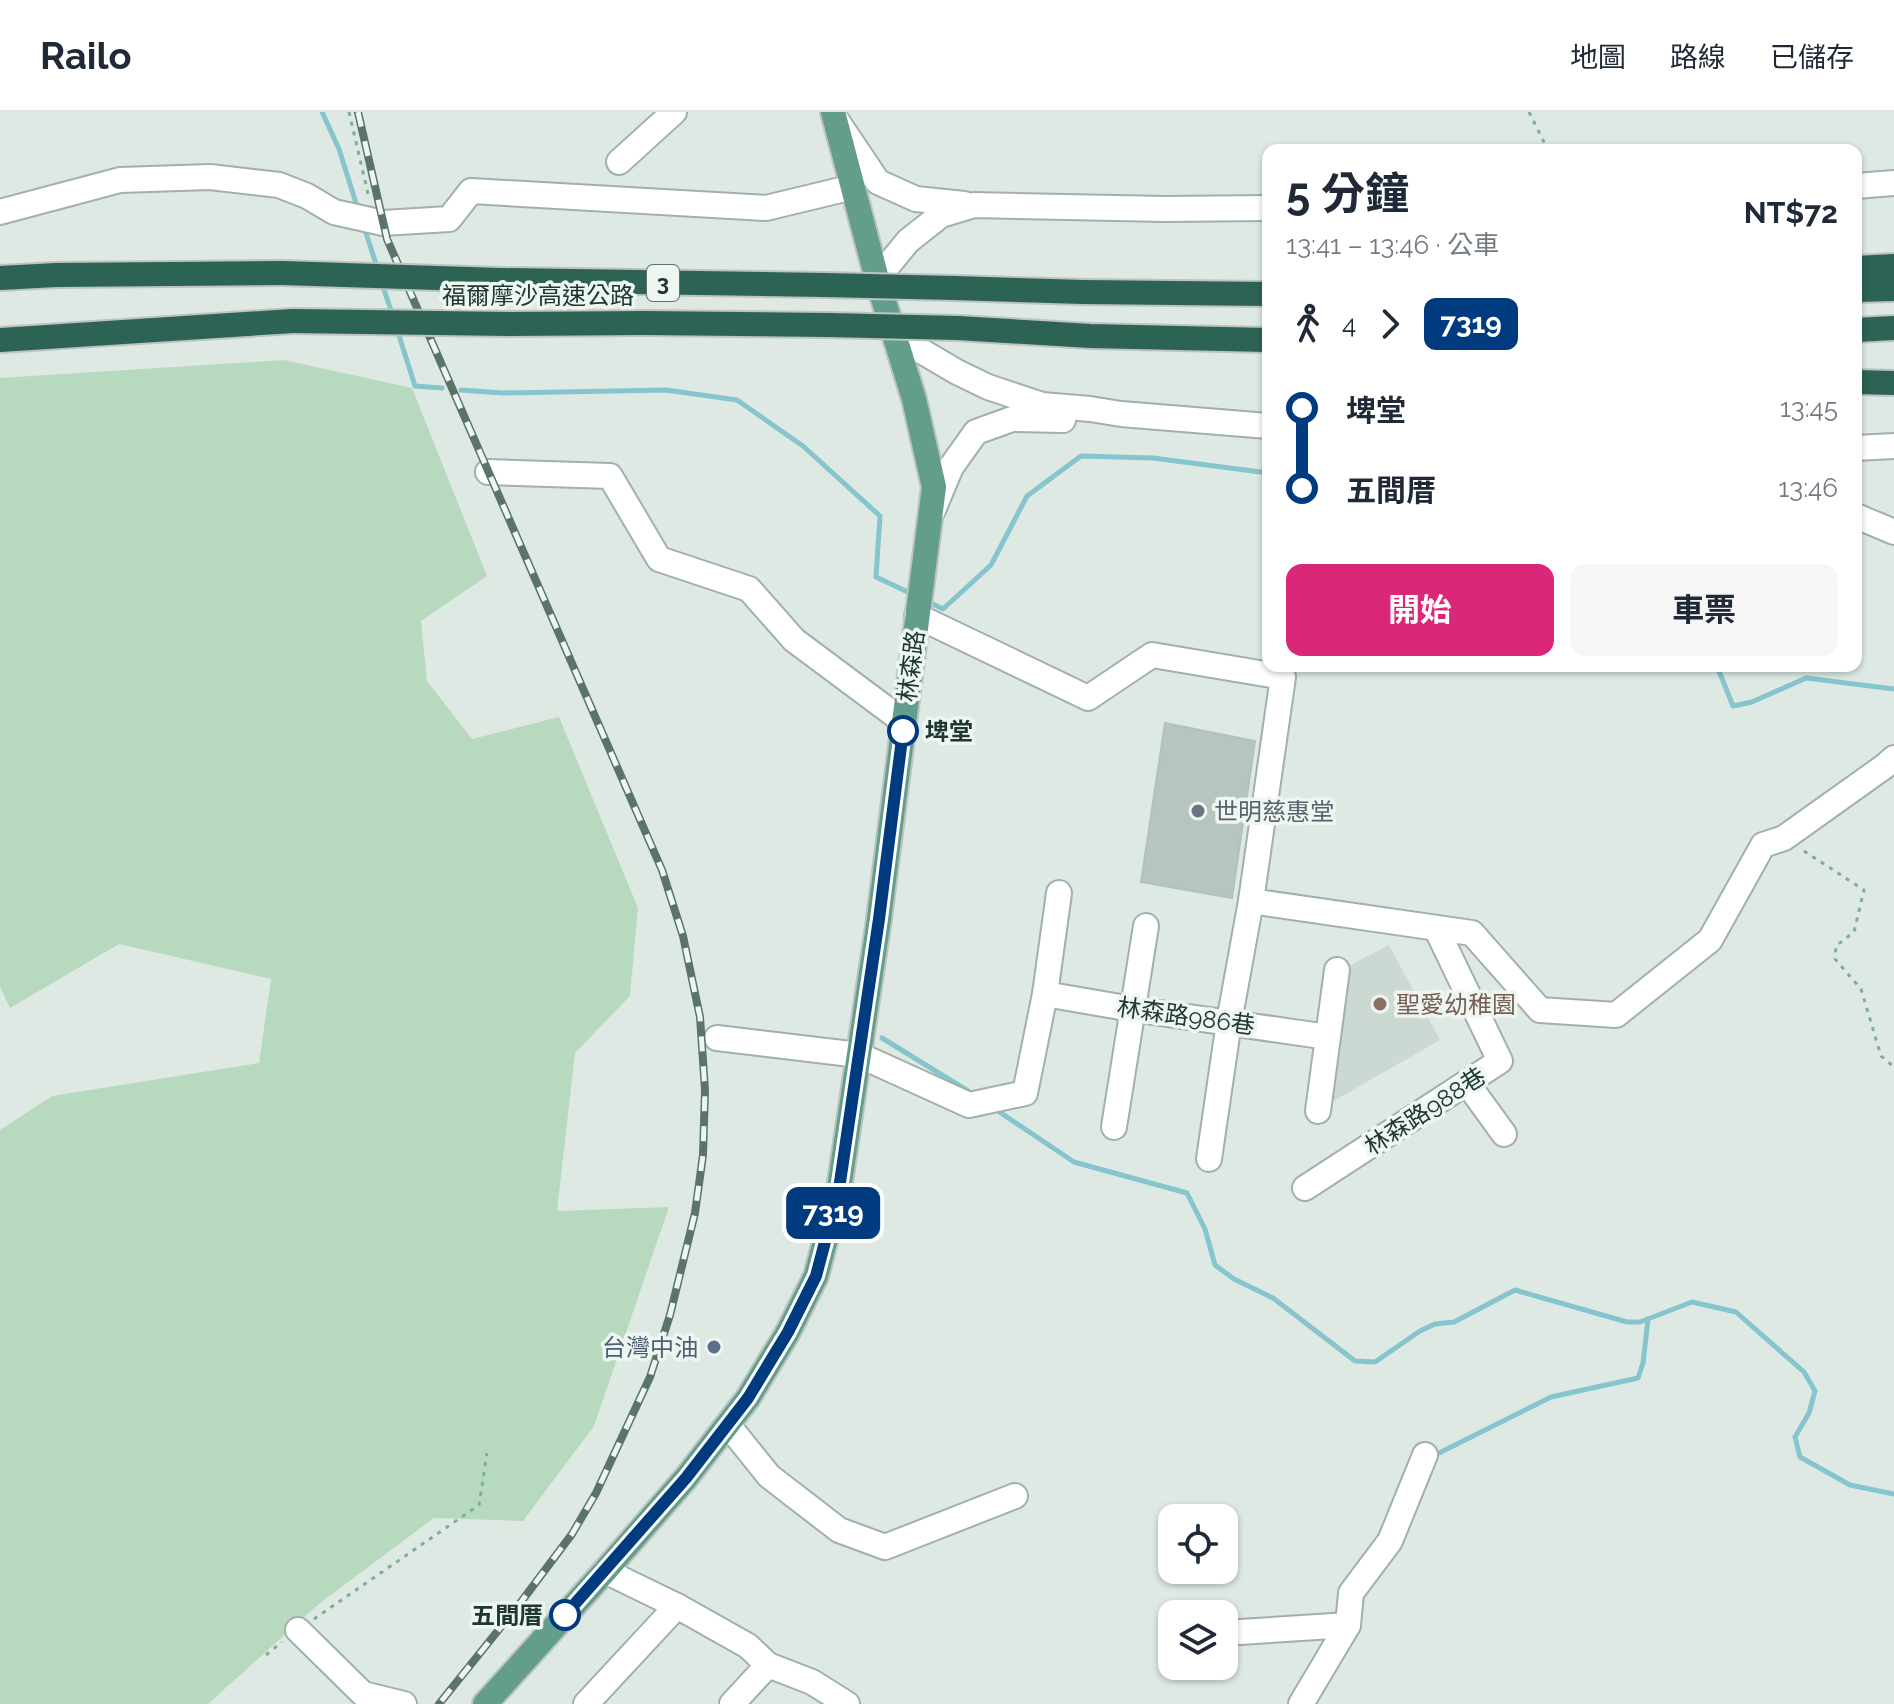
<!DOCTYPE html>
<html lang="zh-TW">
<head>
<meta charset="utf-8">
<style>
	:root { --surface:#fff; --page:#f6f6f7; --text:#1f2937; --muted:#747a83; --line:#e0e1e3; --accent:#db2777 }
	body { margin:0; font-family:Raleway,"Noto Sans TC",sans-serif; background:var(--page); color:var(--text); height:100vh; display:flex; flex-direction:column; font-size:30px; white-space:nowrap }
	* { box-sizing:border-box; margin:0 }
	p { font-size:26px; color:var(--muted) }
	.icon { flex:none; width:44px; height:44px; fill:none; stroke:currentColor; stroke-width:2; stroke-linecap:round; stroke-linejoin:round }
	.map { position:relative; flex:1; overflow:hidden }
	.drawer { position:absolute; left:1262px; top:32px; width:600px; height:528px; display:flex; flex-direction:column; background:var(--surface); border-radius:16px; box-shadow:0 2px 6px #0004 }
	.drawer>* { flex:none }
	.badge { padding:0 16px; border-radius:12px; font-size:28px; line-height:52px }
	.tools { position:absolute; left:1158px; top:1392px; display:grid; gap:16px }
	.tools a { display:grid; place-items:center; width:80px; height:80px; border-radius:16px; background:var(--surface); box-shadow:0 2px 6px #0004; font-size:40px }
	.map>.badge { position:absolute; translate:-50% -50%; box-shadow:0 0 0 4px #fff }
	.legs { display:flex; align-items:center; gap:12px; height:88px; padding:0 24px; font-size:26px }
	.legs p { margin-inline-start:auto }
	.overview { display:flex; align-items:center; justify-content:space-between; height:136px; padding:0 24px }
	h1 { font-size:44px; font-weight:700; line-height:60px }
	.button { display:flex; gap:16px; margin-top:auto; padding:16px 24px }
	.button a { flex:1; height:92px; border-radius:16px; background:var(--accent); color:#fff; font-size:32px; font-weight:700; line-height:92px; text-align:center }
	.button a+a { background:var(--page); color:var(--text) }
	ul { padding:0 24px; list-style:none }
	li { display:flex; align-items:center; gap:28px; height:80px; font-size:30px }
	li i { display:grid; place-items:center; width:12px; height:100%; margin:0 10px; background:currentColor }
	li i::after { content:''; width:20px; height:20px; margin:-10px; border:6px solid; border-radius:50%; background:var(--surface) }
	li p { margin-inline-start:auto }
	li:first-child i { background:linear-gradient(#0000 50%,currentColor 0) }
	li:last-child i { background:linear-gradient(currentColor 50%,#0000 0) }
	header { display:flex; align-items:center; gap:48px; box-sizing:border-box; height:112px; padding:0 40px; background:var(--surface); border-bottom:2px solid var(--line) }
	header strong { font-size:38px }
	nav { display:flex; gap:44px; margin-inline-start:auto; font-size:28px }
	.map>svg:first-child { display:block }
	.built { fill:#ccd9d2 }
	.green { fill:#b7dabf }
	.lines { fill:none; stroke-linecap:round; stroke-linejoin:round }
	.stream { stroke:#86c5cd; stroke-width:5 }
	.building { fill:#b6c6bf; stroke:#b0c2ba; stroke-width:2 }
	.minor-casing { stroke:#a1b0aa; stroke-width:28 }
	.major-casing { stroke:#bcc3c1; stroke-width:28 }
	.highway-casing { stroke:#bcc3c1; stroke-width:28 }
	.path { stroke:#7fac9c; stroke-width:3; stroke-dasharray:4 6; stroke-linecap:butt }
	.minor { stroke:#fff; stroke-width:24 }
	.major { stroke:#639d8c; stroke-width:24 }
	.highway { stroke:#2d6355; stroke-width:24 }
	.rail-casing { stroke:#5a746c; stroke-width:8 }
	.rail { stroke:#eef6f1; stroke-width:5; stroke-dasharray:15; stroke-linecap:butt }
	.highway-bridge-casing { stroke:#bcc3c1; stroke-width:28; stroke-linecap:butt }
	.highway-bridge { stroke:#2d6355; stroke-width:24 }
	.line-1-casing { stroke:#fff; stroke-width:18 }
	.line-1 { stroke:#003b80; stroke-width:12 }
	.stop-1-dot { fill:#fff; stroke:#003b80; stroke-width:4 }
	.worship-dot { fill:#6b7280; stroke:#eef6f1; stroke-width:3 }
	.education-dot { fill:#8d6e63; stroke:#eef6f1; stroke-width:3 }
	.service-dot { fill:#5c6f8a; stroke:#eef6f1; stroke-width:3 }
	.labels { text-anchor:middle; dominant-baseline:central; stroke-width:7; stroke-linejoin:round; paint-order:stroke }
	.shield { fill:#eef6f1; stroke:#5e716a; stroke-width:2 }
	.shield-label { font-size:22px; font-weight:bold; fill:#203830 }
	.street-label { font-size:24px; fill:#203830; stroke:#eef6f1 }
	.stop-label { font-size:24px; font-weight:bold; fill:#203830; stroke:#eef6f1; text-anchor:start }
	.worship-label { font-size:24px; fill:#5b616d; stroke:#eef6f1; text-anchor:start }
	.education-label { font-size:24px; fill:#785e54; stroke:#eef6f1; text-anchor:start }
	.service-label { font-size:24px; fill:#4e5e75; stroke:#eef6f1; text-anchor:end }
</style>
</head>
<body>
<header>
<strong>Railo</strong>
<nav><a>地圖</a><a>路線</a><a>已儲存</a></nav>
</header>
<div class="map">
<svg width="1894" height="1592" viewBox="0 0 1894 1592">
	<rect width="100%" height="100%" fill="#dee9e3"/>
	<polygon class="built" points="1389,833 1440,928 1325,994 1345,856"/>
	<polygon class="green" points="284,248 412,276 487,464 421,509 427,569 472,627 559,605 638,796 630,884 575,941 557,1099 669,1095 594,1314 523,1409 434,1406 320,1491 208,1592 0,1592 0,1018 52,984 259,951 271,867 119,832 10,896 0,875 0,266"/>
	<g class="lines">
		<g class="stream">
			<polyline points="322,0 339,37 356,91"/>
			<polyline points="366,121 378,158"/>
			<polyline points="382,172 393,204"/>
			<polyline points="397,217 415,274 442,276"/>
			<polyline points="461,278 502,281 666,278 737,288 803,334 880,404 876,465 912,482"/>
			<polyline points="929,490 943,497 991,453 1027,384 1081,344 1153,346 1268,361"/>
			<polyline points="1717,554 1733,594 1752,590 1806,566 1894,577"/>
			<polyline points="882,926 968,979"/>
			<polyline points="998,999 1074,1050 1187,1081 1205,1117 1215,1153 1234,1167 1273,1186 1355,1249 1375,1250 1420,1219 1435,1212 1454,1210 1515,1178 1627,1210 1640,1210 1692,1190 1736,1200 1804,1260 1815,1279 1809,1301 1795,1325 1800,1345 1850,1373 1894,1382"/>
			<polyline points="1435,1343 1551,1285 1638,1266 1643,1251 1648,1207"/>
		</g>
	</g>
	<polygon class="building" points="1165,611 1255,629 1232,786 1141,770"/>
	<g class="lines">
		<g class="minor-casing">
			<g id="minor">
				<polyline points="837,9 878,70 916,87 964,92"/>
				<polyline points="619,50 674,0"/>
				<polyline points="1856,74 1894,71"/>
				<polyline points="0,100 120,68 210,65 279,73 307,84 334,100 383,111 449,107 471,79 766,96 853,75"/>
				<polyline points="877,167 908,129 941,103 974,93 1165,97 1268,96"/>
				<polyline points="894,223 957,260 988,275 1042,293 1090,297 1121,302 1268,314"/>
				<polyline points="1856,336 1894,334"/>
				<polyline points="488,360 610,364 659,447 749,477 794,528 904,610"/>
				<polyline points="933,398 951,355 976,320 1012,307 1063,308"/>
				<polyline points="1856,404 1894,420"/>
				<polyline points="917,504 1088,586 1152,543 1283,565 1251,789 1229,910 1209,1047"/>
				<polyline points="1251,789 1472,821 1540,898 1616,903 1710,828 1763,733 1784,726 1885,654 1894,646"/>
				<polyline points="1045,882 1132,897 1328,925"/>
				<polyline points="717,926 859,943 969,993 1025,981 1045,882 1059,781"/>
				<polyline points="1467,971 1504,1022"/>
				<polyline points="1318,999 1337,858"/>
				<polyline points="1114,1015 1146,814"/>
				<polyline points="1305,1076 1500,949 1436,816"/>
				<polyline points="728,1313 769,1364 839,1418 885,1435 1015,1384"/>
				<polyline points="605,1459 677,1494 748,1534 768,1553 812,1570 847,1592"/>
				<polyline points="298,1518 363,1582 404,1592"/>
				<polyline points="1240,1520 1348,1513"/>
				<polyline points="586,1592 677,1494"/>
				<polyline points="732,1592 768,1553"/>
				<polyline points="1301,1592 1348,1513 1351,1481 1390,1429 1425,1343"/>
			</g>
		</g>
		<g class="major-casing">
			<polyline id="major" points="485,1592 605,1459 686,1366 748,1286 788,1220 816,1164 839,1077 879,807 934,375 914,287 877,167 833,0"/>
		</g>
		<g class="highway-casing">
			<g id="highway">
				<polyline points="1856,156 1894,154"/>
				<polyline points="0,166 56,163 282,161"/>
				<polyline points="500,168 825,173"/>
				<polyline points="954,176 1083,180 1268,182"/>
				<polyline points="1856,178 1894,177"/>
				<polyline points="509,212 644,211 828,213"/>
				<polyline points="958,216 1090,224 1268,228"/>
				<polyline points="1856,218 1894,216"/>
				<polyline points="0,228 293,209"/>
				<polyline points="1856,270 1894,271"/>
			</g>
		</g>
		<g class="path">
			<polyline points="349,0 369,86"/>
			<polyline points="1529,0 1548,38"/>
			<polyline points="1804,739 1864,778 1854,820 1836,834 1835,847 1861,877 1881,944 1894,955"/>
			<polyline points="314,1507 479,1393 487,1341"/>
			<polyline points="266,1543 282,1530"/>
		</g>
		<use href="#minor" class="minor"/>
		<use href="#major" class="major"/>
		<use href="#highway" class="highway"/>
		<g class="rail-casing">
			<polyline id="rail" points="358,0 387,127 662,758 683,824 700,905 705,978 703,1043 695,1101 670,1203 650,1265 596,1381 572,1422 521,1490 439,1592"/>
		</g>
		<use href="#rail" class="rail"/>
		<g class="highway-bridge-casing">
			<g id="highway-bridge">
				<polyline points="282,161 500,168"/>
				<polyline points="825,173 954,176"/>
				<polyline points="293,209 509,212"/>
				<polyline points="828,213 958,216"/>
			</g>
		</g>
		<use href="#highway-bridge" class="highway-bridge"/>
	</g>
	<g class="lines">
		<g class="line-1-casing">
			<polyline id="line-1" points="565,1503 686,1366 748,1286 788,1220 816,1164 839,1077 879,807 903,619"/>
		</g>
		<use href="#line-1" class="line-1"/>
	</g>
	<g class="stop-1-dot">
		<circle cx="903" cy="619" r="14"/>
		<circle cx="565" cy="1503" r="14"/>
	</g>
	<circle class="worship-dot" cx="1198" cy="699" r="8"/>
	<circle class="education-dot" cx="1380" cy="892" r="8"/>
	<circle class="service-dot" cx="714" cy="1235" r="8"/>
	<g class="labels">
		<rect class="shield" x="647" y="153" width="32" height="36" rx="6"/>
		<g class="shield-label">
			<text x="663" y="171">3</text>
		</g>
		<g class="street-label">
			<text x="538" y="183">福爾摩沙高速公路</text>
			<text transform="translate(911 554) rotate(-83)">林森路</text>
			<text transform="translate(1186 904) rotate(8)">林森路986巷</text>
			<text transform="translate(1425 999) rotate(-33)">林森路988巷</text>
		</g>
		<g class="stop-label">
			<text x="925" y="619">埤堂</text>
			<text x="543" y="1503" text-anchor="end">五間厝</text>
		</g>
		<g class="worship-label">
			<text x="1214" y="699">世明慈惠堂</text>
		</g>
		<g class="education-label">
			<text x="1396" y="892">聖愛幼稚園</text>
		</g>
		<g class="service-label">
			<text x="698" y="1235">台灣中油</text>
		</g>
	</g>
</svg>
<div class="tools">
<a><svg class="icon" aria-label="locate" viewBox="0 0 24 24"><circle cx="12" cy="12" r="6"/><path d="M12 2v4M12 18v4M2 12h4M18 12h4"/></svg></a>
<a><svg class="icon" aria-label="layers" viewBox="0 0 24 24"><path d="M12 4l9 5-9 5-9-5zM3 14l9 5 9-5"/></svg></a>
</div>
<b class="badge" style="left:833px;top:1101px;background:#003b80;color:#fff">7319</b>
<section class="drawer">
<div class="overview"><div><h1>5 分鐘</h1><p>13:41 – 13:46 · 公車</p></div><b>NT$72</b></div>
<div class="legs"><svg class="icon" aria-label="walk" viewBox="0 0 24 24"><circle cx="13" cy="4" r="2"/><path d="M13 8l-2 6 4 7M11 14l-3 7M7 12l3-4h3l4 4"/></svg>4<svg class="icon" aria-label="forward" viewBox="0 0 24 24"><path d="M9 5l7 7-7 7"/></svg><b class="badge" style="background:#003b80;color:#fff">7319</b></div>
<ul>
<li><i style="color:#003b80"></i><b>埤堂</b><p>13:45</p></li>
<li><i style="color:#003b80"></i><b>五間厝</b><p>13:46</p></li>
</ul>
<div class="button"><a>開始</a><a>車票</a></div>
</section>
</div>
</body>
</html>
